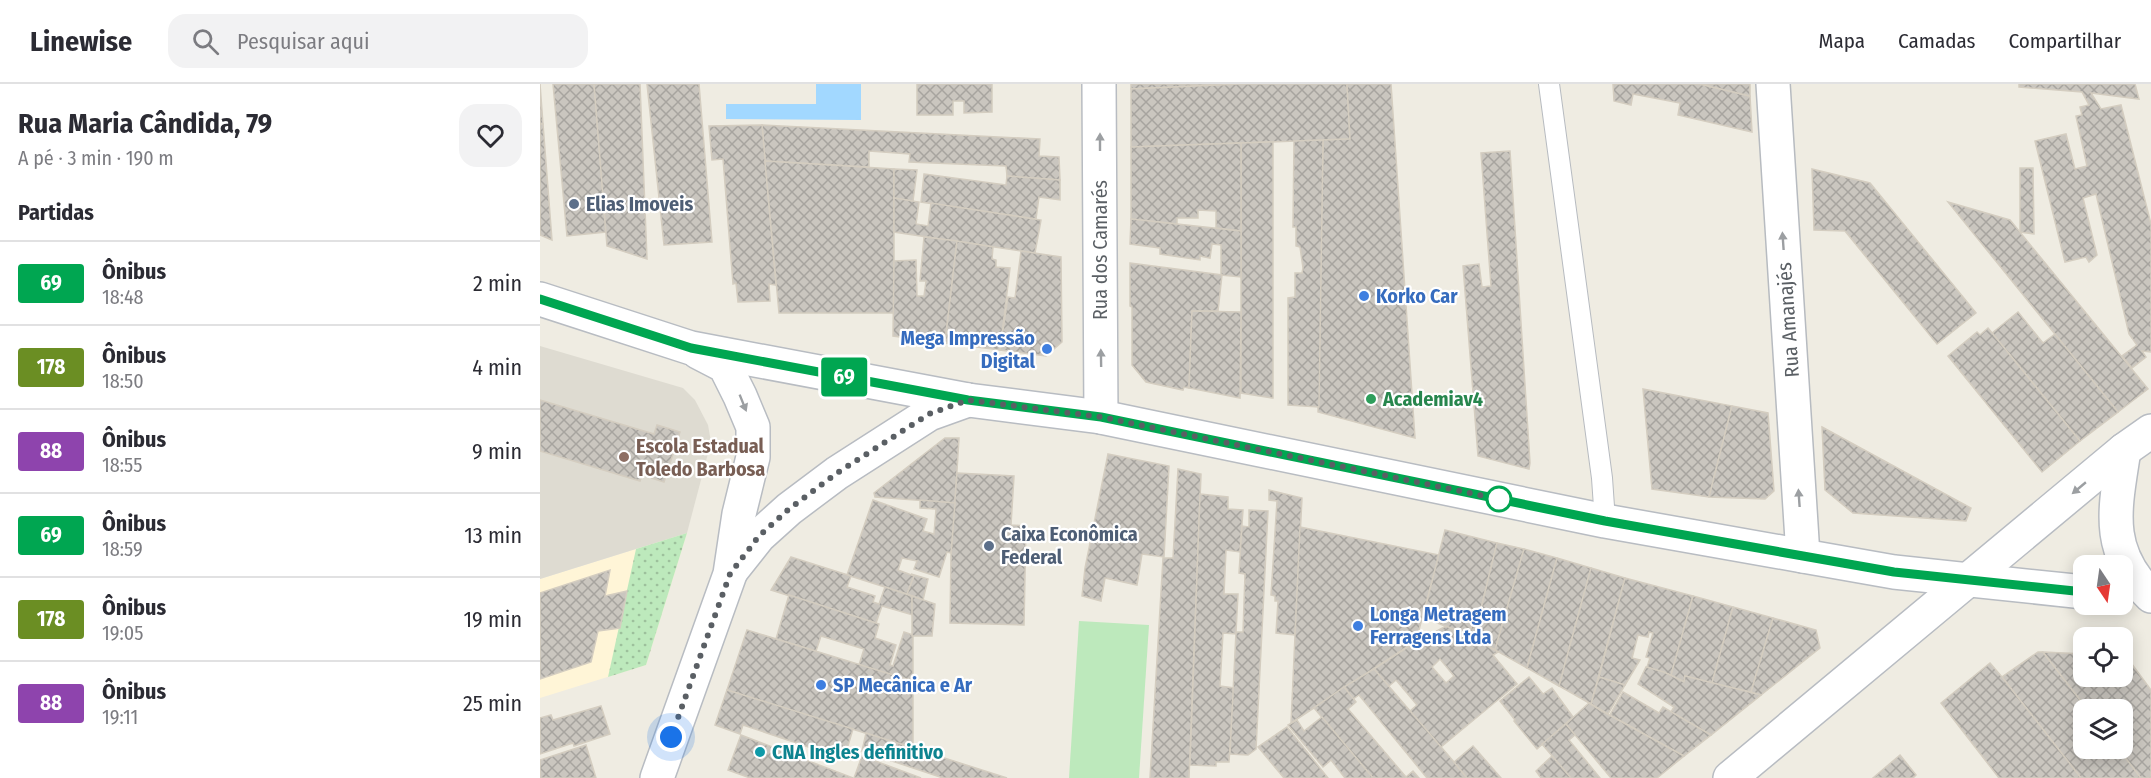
<!DOCTYPE html>
<html lang="pt">
<head>
<meta charset="utf-8">
<style>
	:root { --surface:#fff; --page:#f2f2f3; --text:#2b2b33; --muted:#7c7c81; --line:#e1e1e2 }
	body { margin:0; font-family:"Fira Sans Condensed",sans-serif; background:var(--page); color:var(--text); height:100vh; display:flex; flex-direction:column; font-size:22px; white-space:nowrap }
	* { box-sizing:border-box; margin:0 }
	p { font-size:20px; color:var(--muted) }
	.icon { flex:none; width:33px; height:33px; fill:none; stroke:currentColor; stroke-width:2; stroke-linecap:round; stroke-linejoin:round }
	.map { position:relative; flex:1; overflow:hidden }
	.panel { display:flex; flex-direction:column; background:var(--surface); width:540px }
	.panel>* { flex:none }
	.badge { padding:0 12px; border-radius:4px; font-size:21px; line-height:39px }
	.needle { width:39px; rotate:167deg }
	.controls { position:absolute; left:1533px; top:471px; display:grid; gap:12px }
	.controls a { display:grid; place-items:center; width:60px; height:60px; border-radius:12px; background:var(--surface); box-shadow:0 3px 15px #0003; font-size:30px }
	.you { position:absolute; width:30px; height:30px; margin:-15px; border:4px solid #fff; border-radius:50%; background:#1a73e8; box-shadow:0 0 0 9px #1a73e833 }
	.map>.badge { position:absolute; translate:-50% -50%; box-shadow:0 0 0 3px #fff }
	h2 { padding:0 18px; font-size:22px; line-height:54px }
	.round { display:grid; place-items:center; flex:none; width:63px; height:63px; border-radius:18px; background:var(--page) }
	.head { display:flex; align-items:center; justify-content:space-between; height:102px; padding:0 18px }
	h1 { font-size:28px; font-weight:700; line-height:45px }
	ul { padding:0; list-style:none }
	li { display:flex; align-items:center; gap:18px; height:84px; padding:0 18px; border-top:2px solid var(--line) }
	li div { flex:1 }
	li b { display:block; font-size:22px }
	li em { font-style:normal }
	li .badge { min-width:66px; font-weight:700; text-align:center }
	header { display:flex; align-items:center; gap:36px; box-sizing:border-box; height:84px; padding:0 30px; background:var(--surface); border-bottom:2px solid var(--line) }
	header strong { font-size:28px }
	nav { display:flex; gap:33px; margin-inline-start:auto; font-size:21px }
	.search { width:420px; height:54px; background:var(--page); display:flex; align-items:center; gap:15px; box-sizing:border-box; padding:0 21px; border-radius:18px; color:var(--muted); font-size:22px }
	main { display:flex; flex:1; min-height:0 }
	.map>svg:first-child { display:block }
	.commercial { fill:#fff5d7 }
	.education { fill:#dedbd1 }
	.park { fill:url(#park-dots) }
	.pitch { fill:#bde9bc }
	.water { fill:#a2d8ff }
	.building { fill:url(#building-cross-hatch); stroke:#d4cdc0; stroke-width:1.5; fill-rule:evenodd }
	.lines { fill:none; stroke-linecap:round; stroke-linejoin:round }
	.lane-casing { stroke:#b7bbc0; stroke-width:22 }
	.street-casing { stroke:#b7bbc0; stroke-width:36 }
	.secondary-casing { stroke:#b8bcc2; stroke-width:36 }
	.lane { stroke:#fff; stroke-width:20 }
	.street { stroke:#fff; stroke-width:33 }
	.secondary { stroke:#fff; stroke-width:33 }
	.oneway { fill:#9c9fa2 }
	.line-casing { stroke:#fff; stroke-width:14 }
	.line { stroke:#00a651; stroke-width:9 }
	.walk { stroke:#5a5f64; stroke-width:6; stroke-dasharray:0 10.8 }
	.service-dot { fill:#5c6f8a; stroke:#fff; stroke-width:2 }
	.shop-dot { fill:#3f7fe0; stroke:#fff; stroke-width:2 }
	.leisure-dot { fill:#2e9e5b; stroke:#fff; stroke-width:2 }
	.education-dot { fill:#8d6e63; stroke:#fff; stroke-width:2 }
	.stop-dot { fill:#fff; stroke:#00a651; stroke-width:3 }
	.culture-dot { fill:#0f9aa8; stroke:#fff; stroke-width:2 }
	.labels { text-anchor:middle; dominant-baseline:central; stroke-width:4.5; stroke-linejoin:round; paint-order:stroke }
	.service-label { font-size:20px; font-weight:bold; fill:#4e5e75; stroke:#fff; text-anchor:start }
	.street-label { font-size:20px; fill:#5a5f64; stroke:#fff }
	.shop-label { font-size:20px; font-weight:bold; fill:#366cbe; stroke:#fff; text-anchor:start }
	.leisure-label { font-size:20px; font-weight:bold; fill:#27864d; stroke:#fff; text-anchor:start }
	.education-label { font-size:20px; font-weight:bold; fill:#785e54; stroke:#fff; text-anchor:start }
	.culture-label { font-size:20px; font-weight:bold; fill:#0d838f; stroke:#fff; text-anchor:start }
</style>
</head>
<body>
<header>
<strong>Linewise</strong>
<div class="search"><svg class="icon" aria-label="search" viewBox="0 0 24 24"><circle cx="10" cy="10" r="6"/><path d="M15 15l6 6"/></svg>Pesquisar aqui</div>
<nav><a>Mapa</a><a>Camadas</a><a>Compartilhar</a></nav>
</header>
<main>
<section class="panel">
<div class="head"><div><h1>Rua Maria Cândida, 79</h1><p>A pé · 3 min · 190 m</p></div><a class="round"><svg class="icon" aria-label="heart" viewBox="0 0 24 24"><path d="M12 20l-8-8c-3-5 5-10 8-4 3-6 11-1 8 4z"/></svg></a></div>
<h2>Partidas</h2>
<ul>
<li><span class="badge" style="background:#00a651;color:#fff">69</span><div><b>Ônibus</b><p>18:48</p></div><em>2 min</em></li>
<li><span class="badge" style="background:#6b8e23;color:#fff">178</span><div><b>Ônibus</b><p>18:50</p></div><em>4 min</em></li>
<li><span class="badge" style="background:#8e44ad;color:#fff">88</span><div><b>Ônibus</b><p>18:55</p></div><em>9 min</em></li>
<li><span class="badge" style="background:#00a651;color:#fff">69</span><div><b>Ônibus</b><p>18:59</p></div><em>13 min</em></li>
<li><span class="badge" style="background:#6b8e23;color:#fff">178</span><div><b>Ônibus</b><p>19:05</p></div><em>19 min</em></li>
<li><span class="badge" style="background:#8e44ad;color:#fff">88</span><div><b>Ônibus</b><p>19:11</p></div><em>25 min</em></li>
</ul>
</section>
<div class="map">
<svg width="1611" height="694" viewBox="0 0 1611 694">
	<defs>
		<pattern id="park-dots" width="8" height="8" patternUnits="userSpaceOnUse" patternTransform="scale(1.5)"><rect width="8" height="8" fill="#bde9bc"/><path d="M2 2h.1M6 6h.1" fill="none" stroke="#9dc09c" stroke-width="1.8" stroke-linecap="round"/></pattern>
		<pattern id="building-cross-hatch" width="8" height="8" patternUnits="userSpaceOnUse" patternTransform="scale(1.5)"><rect width="8" height="8" fill="#cac6bf"/><path d="M0 0l8 8M0 8l8-8" fill="none" stroke="#a7a49f"/></pattern>
	</defs>
	<rect width="100%" height="100%" fill="#efece2"/>
	<polygon class="commercial" points="147,449 106,581 0,614 0,495"/>
	<polygon class="education" points="0,262 143,304 155,316 168,341 171,358 147,449 0,495"/>
	<polygon class="park" points="147,449 106,581 68,593 96,465"/>
	<polygon class="pitch" points="539,537 609,541 599,694 529,694"/>
	<polygon class="water" points="276,0 321,0 321,36 186,35 186,20 276,20"/>
	<g class="building">
		<polygon points="0,0 3,40 0,40"/>
		<polygon points="13,0 54,0 66,148 27,152"/>
		<polygon points="54,0 100,0 107,175 67,162"/>
		<polygon points="107,0 159,0 172,158 124,161"/>
		<polygon points="377,0 452,0 452,28 424,29 424,17 413,17 413,31 377,31"/>
		<polygon points="591,0 699,0 591,5"/>
		<polygon points="699,0 807,0 810,55 591,63 591,5"/>
		<polygon points="807,0 851,0 875,354 778,328 783,56 810,55"/>
		<polygon points="1073,0 1160,0 1210,12 1212,48 1138,31 1140,19 1093,10 1091,21 1074,17"/>
		<polygon points="1160,0 1210,0 1210,12"/>
		<polygon points="1479,0 1595,0 1599,15 1551,9 1561,25 1581,21 1611,140 1611,268 1602,267 1606,273 1592,284 1582,272 1597,261 1589,250 1556,110 1543,114 1557,171 1549,178 1546,173 1525,178 1495,57 1526,50 1535,85 1547,82 1536,32 1542,31 1540,23 1549,21 1542,8 1479,3"/>
		<polygon points="0,40 3,40 12,156 0,151"/>
		<polygon points="222,41 500,55 499,72 519,73 520,96 467,92 466,82 369,78 370,70 329,67 329,83 225,77"/>
		<polygon points="222,41 236,201 229,200 230,217 198,218 196,199 193,200 183,75 172,76 169,42"/>
		<polygon points="783,56 779,323 748,321 748,214 755,213 755,189 762,189 763,184 760,163 756,162 756,143 753,143 754,57"/>
		<polygon points="733,58 733,314 732,314 701,309 701,59"/>
		<polygon points="701,59 701,147 676,144 676,127 658,126 658,134 637,134 637,140 591,135 591,63"/>
		<polygon points="970,67 990,379 989,385 938,372 923,182 939,180 942,203 951,202 941,69"/>
		<polygon points="225,77 354,85 354,229 239,229"/>
		<polygon points="1480,84 1493,84 1494,150 1480,148"/>
		<polygon points="354,85 377,86 373,117 354,114"/>
		<polygon points="1272,85 1330,99 1436,229 1397,260 1305,147 1274,146"/>
		<polygon points="384,90 466,101 467,92 520,96 520,116 499,113 496,135 381,118"/>
		<polygon points="354,114 379,118 376,140 388,142 391,119 501,136 495,169 354,148"/>
		<polygon points="1408,118 1470,136 1608,305 1578,328"/>
		<polygon points="591,135 701,147 701,193 681,191 681,161 672,160 670,174 660,172 660,176 620,170 620,164 590,160"/>
		<polygon points="384,153 417,157 405,259 353,252 354,177 376,176 377,212 384,212 386,197 380,197"/>
		<polygon points="417,157 453,163 452,175 456,176 456,183 470,184 460,266 405,259"/>
		<polygon points="481,167 521,173 522,258 506,272 460,266 468,213 475,214"/>
		<polygon points="590,179 682,191 678,227 652,227 649,304 644,303 643,306 606,298 592,281 592,223 590,222"/>
		<polygon points="652,227 701,228 700,314 649,304"/>
		<polygon points="1478,228 1503,259 1515,250 1578,328 1540,357 1452,249"/>
		<polygon points="1448,244 1540,357 1502,388 1408,272 1437,248 1440,251"/>
		<polygon points="1103,305 1192,322 1169,413 1112,405"/>
		<polygon points="0,316 114,350 117,341 140,348 124,398 102,391 100,397 0,367"/>
		<polygon points="1192,322 1228,329 1234,407 1225,415 1169,413"/>
		<polygon points="1282,343 1431,424 1426,437 1313,429 1285,406"/>
		<polygon points="405,354 419,354 415,419 335,413 334,409"/>
		<polygon points="568,370 629,382 624,473 602,470 597,501 565,494 561,517 542,512 545,484"/>
		<polygon points="638,385 661,390 649,694 610,694 623,474 633,474"/>
		<polygon points="417,389 474,392 471,441 486,442 484,541 410,539 411,469"/>
		<polygon points="729,406 762,414 755,551 736,549 738,517 735,517 735,512 731,511 737,417 729,416"/>
		<polygon points="660,410 688,413 688,425 703,426 700,468 686,466 684,510 698,510 696,548 696,550 683,549 680,602 694,604 689,678 676,678 676,682 650,681"/>
		<polygon points="333,416 387,435 383,447 394,450 396,425 380,424 380,416 415,419 411,469 407,468 399,493 374,485 377,477 362,474 358,486 374,492 367,510 307,491"/>
		<polygon points="709,426 728,427 716,665 708,671 690,670 696,548 703,548 705,490 699,489 702,442 709,443"/>
		<polygon points="760,443 899,471 876,557 751,639"/>
		<polygon points="905,446 957,459 937,541 932,540 929,552 883,533"/>
		<polygon points="957,459 984,465 955,566 929,552 932,540 937,541"/>
		<polygon points="984,465 1017,474 987,584 955,566"/>
		<polygon points="251,473 311,492 307,503 335,512 333,518 339,520 345,503 372,512 373,531 342,522 336,539 231,506"/>
		<polygon points="1017,474 1051,484 1019,602 987,584"/>
		<polygon points="1051,484 1085,494 1051,620 1019,602"/>
		<polygon points="70,486 65,512 87,507 80,544 58,547 51,578 0,595 0,509"/>
		<polygon points="371,490 388,495 383,516 367,510 374,492"/>
		<polygon points="1085,494 1153,512 1131,591 1107,583 1110,574 1106,573 1113,549 1109,548 1108,553 1098,551 1092,574 1100,576 1085,601 1059,593"/>
		<polygon points="249,511 339,540 335,554 356,561 350,581 353,582 364,548 373,551 373,597 319,581 324,565 281,552 276,567 236,555"/>
		<polygon points="372,512 395,520 392,552 372,552"/>
		<polygon points="1153,512 1193,523 1172,599 1145,592 1144,598 1131,591"/>
		<polygon points="1193,523 1233,534 1211,608 1172,599"/>
		<polygon points="1233,534 1276,546 1280,564 1221,611 1211,608"/>
		<path d="M906 542 929 552 958 568 953 571 977 600 901 663 870 627 877 621 856 596 849 602 834 585 874 559ZM900 575 914 592 906 599 892 583Z"/>
		<polygon points="207,546 373,597 373,664 187,606"/>
		<polygon points="1498,568 1503,568 1548,626 1544,626 1544,664 1578,664 1601,694 1541,694 1462,593"/>
		<polygon points="1503,568 1544,570 1544,592 1582,592 1582,572 1586,572 1611,606 1611,694 1601,694 1578,664 1582,664 1582,626 1548,626"/>
		<polygon points="1450,579 1462,593 1541,694 1459,694 1401,619"/>
		<polygon points="1106,583 1124,588 1144,598 1145,592 1221,611 1171,651 1131,628 1134,623 1098,600"/>
		<polygon points="834,585 914,678 927,694 887,694 819,611 813,615 804,603"/>
		<polygon points="989,593 1003,610 1012,604 1033,633 997,665 974,637 975,636 960,617"/>
		<polygon points="1059,593 1085,601 1068,630 1051,620"/>
		<polygon points="804,603 816,618 808,625 866,693 873,687 879,694 833,694 774,624"/>
		<polygon points="187,606 313,645 304,675 203,641 200,650 175,641"/>
		<polygon points="1083,608 1119,629 1123,623 1171,651 1144,672 1070,631"/>
		<polygon points="1049,619 1060,626 1144,672 1117,694 1071,694 1026,640"/>
		<polygon points="61,622 70,650 34,662 33,659 0,670 0,634 11,631 13,636"/>
		<polygon points="782,633 833,694 805,694 791,676 783,683 748,641 757,636 764,647"/>
		<polygon points="1026,640 1035,651 1029,656 1060,694 1031,694 1002,660"/>
		<polygon points="747,643 788,694 744,694 718,663"/>
		<polygon points="326,649 467,694 403,694 322,667"/>
		<polygon points="201,651 313,694 210,694 188,686"/>
		<polygon points="46,661 56,694 0,694 0,676"/>
		<polygon points="933,662 961,694 927,694 914,678"/>
		<polygon points="1360,671 1376,691 1373,694 1333,694"/>
		<polygon points="322,672 381,694 314,694"/>
		<polygon points="1012,672 1031,694 1001,694 996,687"/>
	</g>
	<g class="lines">
		<g class="lane-casing">
			<polyline id="lane" points="1009,0 1062,394 1065,437"/>
		</g>
		<g class="street-casing">
			<polyline id="street" points="1233,0 1263,472"/>
		</g>
		<g class="secondary-casing">
			<g id="secondary">
				<polyline points="559,0 561,333"/>
				<polyline points="0,215 151,264 428,316 561,333 1065,437 1263,472 1354,488 1544,508"/>
				<path d="M1584 366C1575 425 1564 466 1611 512"/>
				<polyline points="192,486 219,452 249,425 297,389 389,330 428,316"/>
				<polyline points="117,694 190,490 199,430 213,373 213,343 200,312 185,282 158,268"/>
				<polyline points="1190,694 1584,366 1611,347"/>
			</g>
		</g>
		<use href="#lane" class="lane"/>
		<use href="#street" class="street"/>
		<use href="#secondary" class="secondary"/>
	</g>
	<defs><path id="oneway-solid" d="M-6-.8H1V-3.2L6.5 0L1 3.2V.8H-6Z" transform="scale(1.5)"/></defs>
	<g class="oneway">
		<use href="#oneway-solid" transform="translate(560 58) rotate(-90)"/>
		<use href="#oneway-solid" transform="translate(1243 157) rotate(-94)"/>
		<use href="#oneway-solid" transform="translate(561 274) rotate(-91)"/>
		<use href="#oneway-solid" transform="translate(203 319) rotate(68)"/>
		<use href="#oneway-solid" transform="translate(1539 404) rotate(140)"/>
		<use href="#oneway-solid" transform="translate(1259 414) rotate(-94)"/>
	</g>
	<g class="lines">
		<g class="line-casing">
			<polyline id="line" points="0,215 151,264 428,316 561,333 1065,437 1263,472 1354,488 1544,508"/>
		</g>
		<use href="#line" class="line"/>
		<polyline class="walk" points="131,653 190,490 219,452 249,425 297,389 389,330 428,316 561,333 959,415"/>
	</g>
	<g class="service-dot">
		<circle cx="34" cy="120" r="6"/>
		<circle cx="449" cy="462" r="6"/>
	</g>
	<g class="shop-dot">
		<circle cx="824" cy="212" r="6"/>
		<circle cx="507" cy="265" r="6"/>
		<circle cx="818" cy="542" r="6"/>
		<circle cx="281" cy="601" r="6"/>
	</g>
	<circle class="leisure-dot" cx="831" cy="315" r="6"/>
	<circle class="education-dot" cx="84" cy="373" r="6"/>
	<circle class="stop-dot" cx="959" cy="415" r="12"/>
	<circle class="culture-dot" cx="220" cy="668" r="6"/>
	<g class="labels">
		<g class="service-label">
			<text x="46" y="120">Elias Imoveis</text>
			<text x="461" y="450">Caixa Econômica<tspan x="461" dy="23">Federal</tspan></text>
		</g>
		<g class="street-label">
			<text transform="translate(560 166) rotate(-90)">Rua dos Camarés</text>
			<text transform="translate(1248 236) rotate(-94)">Rua Amanajés</text>
		</g>
		<g class="shop-label">
			<text x="836" y="212">Korko Car</text>
			<text x="495" y="254" text-anchor="end">Mega Impressão<tspan x="495" dy="23">Digital</tspan></text>
			<text x="830" y="530">Longa Metragem<tspan x="830" dy="23">Ferragens Ltda</tspan></text>
			<text x="293" y="601">SP Mecânica e Ar</text>
		</g>
		<g class="leisure-label">
			<text x="843" y="315">Academiav4</text>
		</g>
		<g class="education-label">
			<text x="96" y="362">Escola Estadual<tspan x="96" dy="23">Toledo Barbosa</tspan></text>
		</g>
		<g class="culture-label">
			<text x="232" y="668">CNA Ingles definitivo</text>
		</g>
	</g>
</svg>
<div class="controls">
<a><svg class="needle" viewBox="-14 -14 28 28"><path d="M0-13l5 13h-10z" fill="#e53935"/><path d="M0 13l5-13h-10z" fill="#7c7c81"/></svg></a>
<a><svg class="icon" aria-label="locate" viewBox="0 0 24 24"><circle cx="12" cy="12" r="6"/><path d="M12 2v4M12 18v4M2 12h4M18 12h4"/></svg></a>
<a><svg class="icon" aria-label="layers" viewBox="0 0 24 24"><path d="M12 4l9 5-9 5-9-5zM3 14l9 5 9-5"/></svg></a>
</div>
<div class="you" style="left:131px;top:653px"></div>
<b class="badge" style="left:304px;top:293px;background:#00a651;color:#fff">69</b>
</div>
</main>
</body>
</html>
